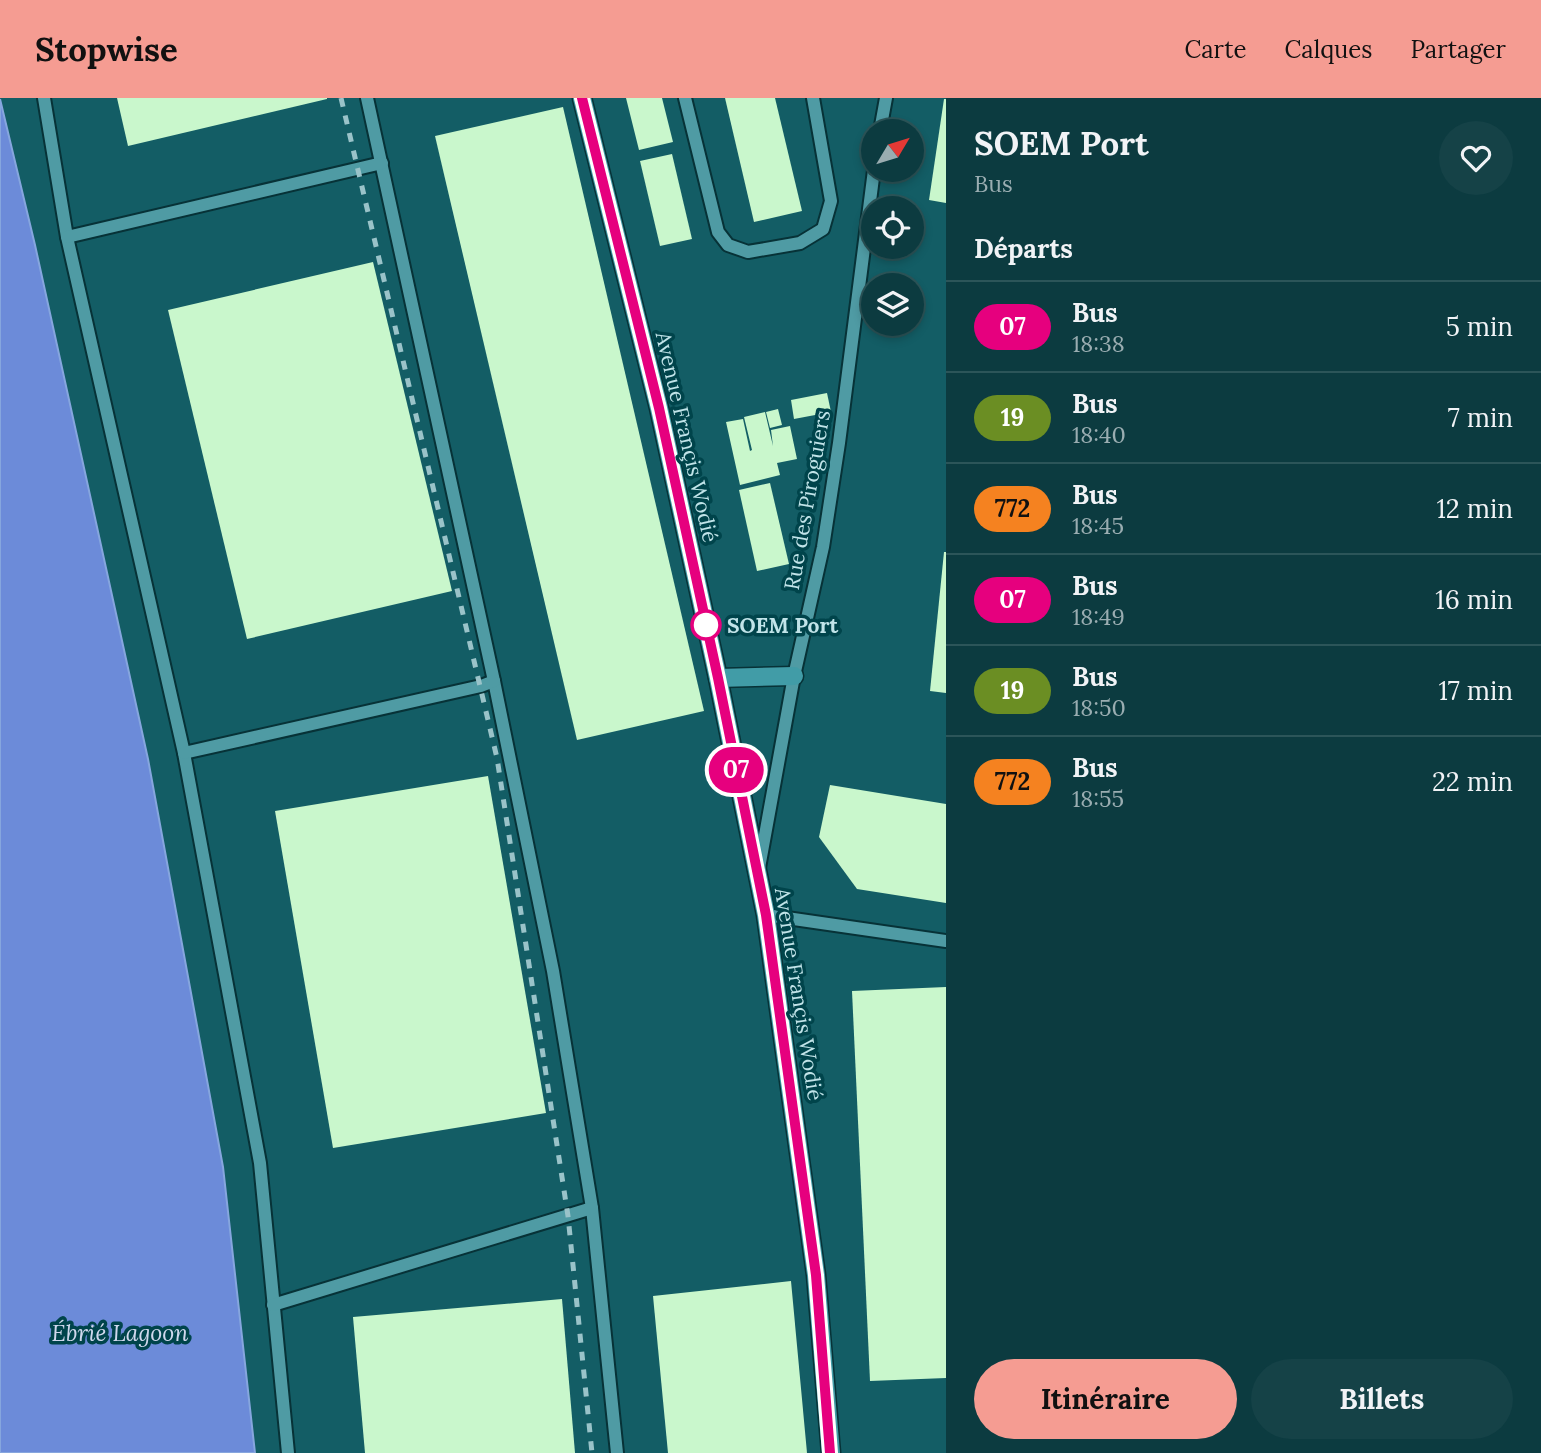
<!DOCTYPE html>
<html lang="fr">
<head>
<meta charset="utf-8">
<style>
	:root { --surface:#0c3b40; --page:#154247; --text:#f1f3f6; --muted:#9aadb1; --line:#2c5559; --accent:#f59c92 }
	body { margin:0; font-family:Lora,serif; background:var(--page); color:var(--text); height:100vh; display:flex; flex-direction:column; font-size:26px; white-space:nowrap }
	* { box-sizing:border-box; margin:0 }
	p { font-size:23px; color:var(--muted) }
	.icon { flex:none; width:38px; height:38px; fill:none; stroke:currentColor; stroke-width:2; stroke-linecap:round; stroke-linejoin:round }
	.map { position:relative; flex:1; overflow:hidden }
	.sheet { display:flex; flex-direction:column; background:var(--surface); width:595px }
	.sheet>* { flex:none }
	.badge { padding:0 14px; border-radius:23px; font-size:24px; line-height:46px }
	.needle { width:46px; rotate:52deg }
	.buttons { position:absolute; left:861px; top:21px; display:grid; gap:14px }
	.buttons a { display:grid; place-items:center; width:63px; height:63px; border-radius:50%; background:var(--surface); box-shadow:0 4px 10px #0003,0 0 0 2px var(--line); font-size:35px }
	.map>.badge { position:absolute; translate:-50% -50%; box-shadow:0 0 0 4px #fff }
	h2 { padding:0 28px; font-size:26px; line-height:63px }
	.round { display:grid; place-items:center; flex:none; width:74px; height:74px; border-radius:37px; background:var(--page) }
	.headline { display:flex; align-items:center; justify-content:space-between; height:119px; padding:0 28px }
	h1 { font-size:33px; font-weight:700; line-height:52px }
	.button { display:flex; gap:14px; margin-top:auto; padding:14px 28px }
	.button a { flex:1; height:80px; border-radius:42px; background:var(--accent); color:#111; font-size:28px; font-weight:700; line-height:80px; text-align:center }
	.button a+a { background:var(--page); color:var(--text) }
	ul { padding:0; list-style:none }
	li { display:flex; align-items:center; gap:21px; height:91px; padding:0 28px; border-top:2px solid var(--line) }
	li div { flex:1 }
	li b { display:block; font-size:26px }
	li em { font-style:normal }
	li .badge { min-width:77px; font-weight:700; text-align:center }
	header { display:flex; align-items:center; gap:42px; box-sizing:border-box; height:98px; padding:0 35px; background:var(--accent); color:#111 }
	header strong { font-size:33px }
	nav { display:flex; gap:38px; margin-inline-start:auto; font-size:24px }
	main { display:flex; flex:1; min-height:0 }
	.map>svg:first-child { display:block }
	.built { fill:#135d65; fill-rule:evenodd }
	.water { fill:#6c8bd9; stroke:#86a6de; stroke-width:2 }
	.building { fill:#c9f7cc }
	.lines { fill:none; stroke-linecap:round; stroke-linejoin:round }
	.minor-casing { stroke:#073237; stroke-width:16 }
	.major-casing { stroke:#073237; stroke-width:21 }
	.minor { stroke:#4f9ba4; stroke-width:12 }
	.major { stroke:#419ca7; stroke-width:18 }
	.rail { stroke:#9ac3c9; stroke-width:5; stroke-dasharray:9 9; stroke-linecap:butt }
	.line-casing { stroke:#fff; stroke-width:16 }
	.line { stroke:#e6007e; stroke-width:10 }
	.stop-dot { fill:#fff; stroke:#e6007e; stroke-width:3.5 }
	.labels { text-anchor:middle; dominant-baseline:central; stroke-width:7; stroke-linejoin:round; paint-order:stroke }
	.street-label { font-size:21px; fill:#c1e4e9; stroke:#00444b }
	.stop-label { font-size:21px; font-weight:bold; fill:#c1e4e9; stroke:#00444b; text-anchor:start }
	.water-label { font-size:23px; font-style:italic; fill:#cfd8ed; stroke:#00444b }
</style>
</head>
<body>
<header>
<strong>Stopwise</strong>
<nav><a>Carte</a><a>Calques</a><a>Partager</a></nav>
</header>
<main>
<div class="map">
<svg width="946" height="1355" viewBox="0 0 946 1355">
	<rect width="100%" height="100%" fill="#104f56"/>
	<path class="built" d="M0 0H946V1355H255L223 1069 148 661 35 147ZM873 33H912V72H873ZM873 110H912V149H873ZM873 187H912V226H873Z"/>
	<polygon class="water" points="0,1 35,147 148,661 223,1069 255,1355 0,1355"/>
	<g class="building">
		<polygon points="117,0 327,0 327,1 128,48"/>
		<polygon points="626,0 662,0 673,44 639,52"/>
		<polygon points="725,0 775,0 802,113 754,124"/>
		<polygon points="944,1 946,1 946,105 929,102"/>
		<polygon points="563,9 704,613 577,642 435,38"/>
		<polygon points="672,56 692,141 660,148 640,63"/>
		<polygon points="373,164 452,493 247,541 168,212"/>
		<polygon points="827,295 831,314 794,321 791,302"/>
		<polygon points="778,311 782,327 770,330 766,314"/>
		<polygon points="765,314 773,348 771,332 790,328 797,361 777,365 780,377 740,387 726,324 743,321 750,353 752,352 744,319"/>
		<polygon points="770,385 789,466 757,473 739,392"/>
		<polygon points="944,454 946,454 946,595 930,593"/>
		<polygon points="488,678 546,1015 333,1050 275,713"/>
		<polygon points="830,687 946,706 946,805 857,791 819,739"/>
		<polygon points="946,889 946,1280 870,1283 852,893"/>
		<polygon points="791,1183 807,1355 668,1355 653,1198"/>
		<polygon points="562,1201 575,1355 365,1355 353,1219"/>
	</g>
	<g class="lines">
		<g class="minor-casing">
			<g id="minor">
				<polyline points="44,0 67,139 184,655 260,1065 288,1355"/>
				<polyline points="367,0 494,583 553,873 592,1110 617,1355"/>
				<polyline points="685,0 718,134 728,147 748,154 800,145 823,131 831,103 813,0"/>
				<polyline points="880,33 886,0"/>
				<polyline points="67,139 382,65"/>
				<polyline points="184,655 481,588 494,583"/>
				<polyline points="759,770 794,578 823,449 839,345 874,72"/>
				<polyline points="766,817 946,843"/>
				<polyline points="273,1207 592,1110"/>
			</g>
		</g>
		<g class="major-casing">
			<g id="major">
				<polyline points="582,0 659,310 718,580 766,817 816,1177 831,1355"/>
				<polyline points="718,580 794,578"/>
			</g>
		</g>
		<use href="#minor" class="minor"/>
		<use href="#major" class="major"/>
		<polyline class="rail" points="341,0 497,660 568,1118 592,1355"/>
	</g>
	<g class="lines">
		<g class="line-casing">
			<polyline id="line" points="582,0 659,310 718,580 766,817 816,1177 830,1355"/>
		</g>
		<use href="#line" class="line"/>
	</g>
	<circle class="stop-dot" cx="706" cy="527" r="14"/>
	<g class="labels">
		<g class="street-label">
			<text transform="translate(687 339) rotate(77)">Avenue Françis Wodié</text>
			<text transform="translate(807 402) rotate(-80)">Rue des Piroguiers</text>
			<text transform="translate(799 896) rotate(81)">Avenue Françis Wodié</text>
		</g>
		<g class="stop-label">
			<text x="727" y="527">SOEM Port</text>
		</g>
		<g class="water-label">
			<text x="120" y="1234">Ébrié Lagoon</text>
		</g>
	</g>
</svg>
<div class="buttons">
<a><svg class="needle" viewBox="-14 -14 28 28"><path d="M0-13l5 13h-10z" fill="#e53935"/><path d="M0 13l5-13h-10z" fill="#9aadb1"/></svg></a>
<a><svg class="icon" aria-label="locate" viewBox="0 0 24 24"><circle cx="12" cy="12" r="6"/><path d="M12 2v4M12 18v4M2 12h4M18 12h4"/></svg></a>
<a><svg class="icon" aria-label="layers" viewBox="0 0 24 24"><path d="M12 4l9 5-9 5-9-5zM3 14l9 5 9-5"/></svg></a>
</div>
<b class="badge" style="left:736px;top:672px;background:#e6007e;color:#fff">07</b>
</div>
<section class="sheet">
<div class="headline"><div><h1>SOEM Port</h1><p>Bus</p></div><a class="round"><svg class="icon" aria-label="heart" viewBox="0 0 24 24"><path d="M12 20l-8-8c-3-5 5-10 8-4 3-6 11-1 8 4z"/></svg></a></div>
<h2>Départs</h2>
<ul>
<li><span class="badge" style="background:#e6007e;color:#fff">07</span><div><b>Bus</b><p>18:38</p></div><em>5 min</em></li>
<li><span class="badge" style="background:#6b8e23;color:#fff">19</span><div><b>Bus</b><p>18:40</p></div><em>7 min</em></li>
<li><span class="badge" style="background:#f58220;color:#111">772</span><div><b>Bus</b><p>18:45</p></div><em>12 min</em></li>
<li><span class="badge" style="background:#e6007e;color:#fff">07</span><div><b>Bus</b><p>18:49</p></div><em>16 min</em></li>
<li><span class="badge" style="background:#6b8e23;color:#fff">19</span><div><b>Bus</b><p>18:50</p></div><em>17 min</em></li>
<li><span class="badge" style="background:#f58220;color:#111">772</span><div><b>Bus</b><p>18:55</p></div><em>22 min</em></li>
</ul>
<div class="button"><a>Itinéraire</a><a>Billets</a></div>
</section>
</main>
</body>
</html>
